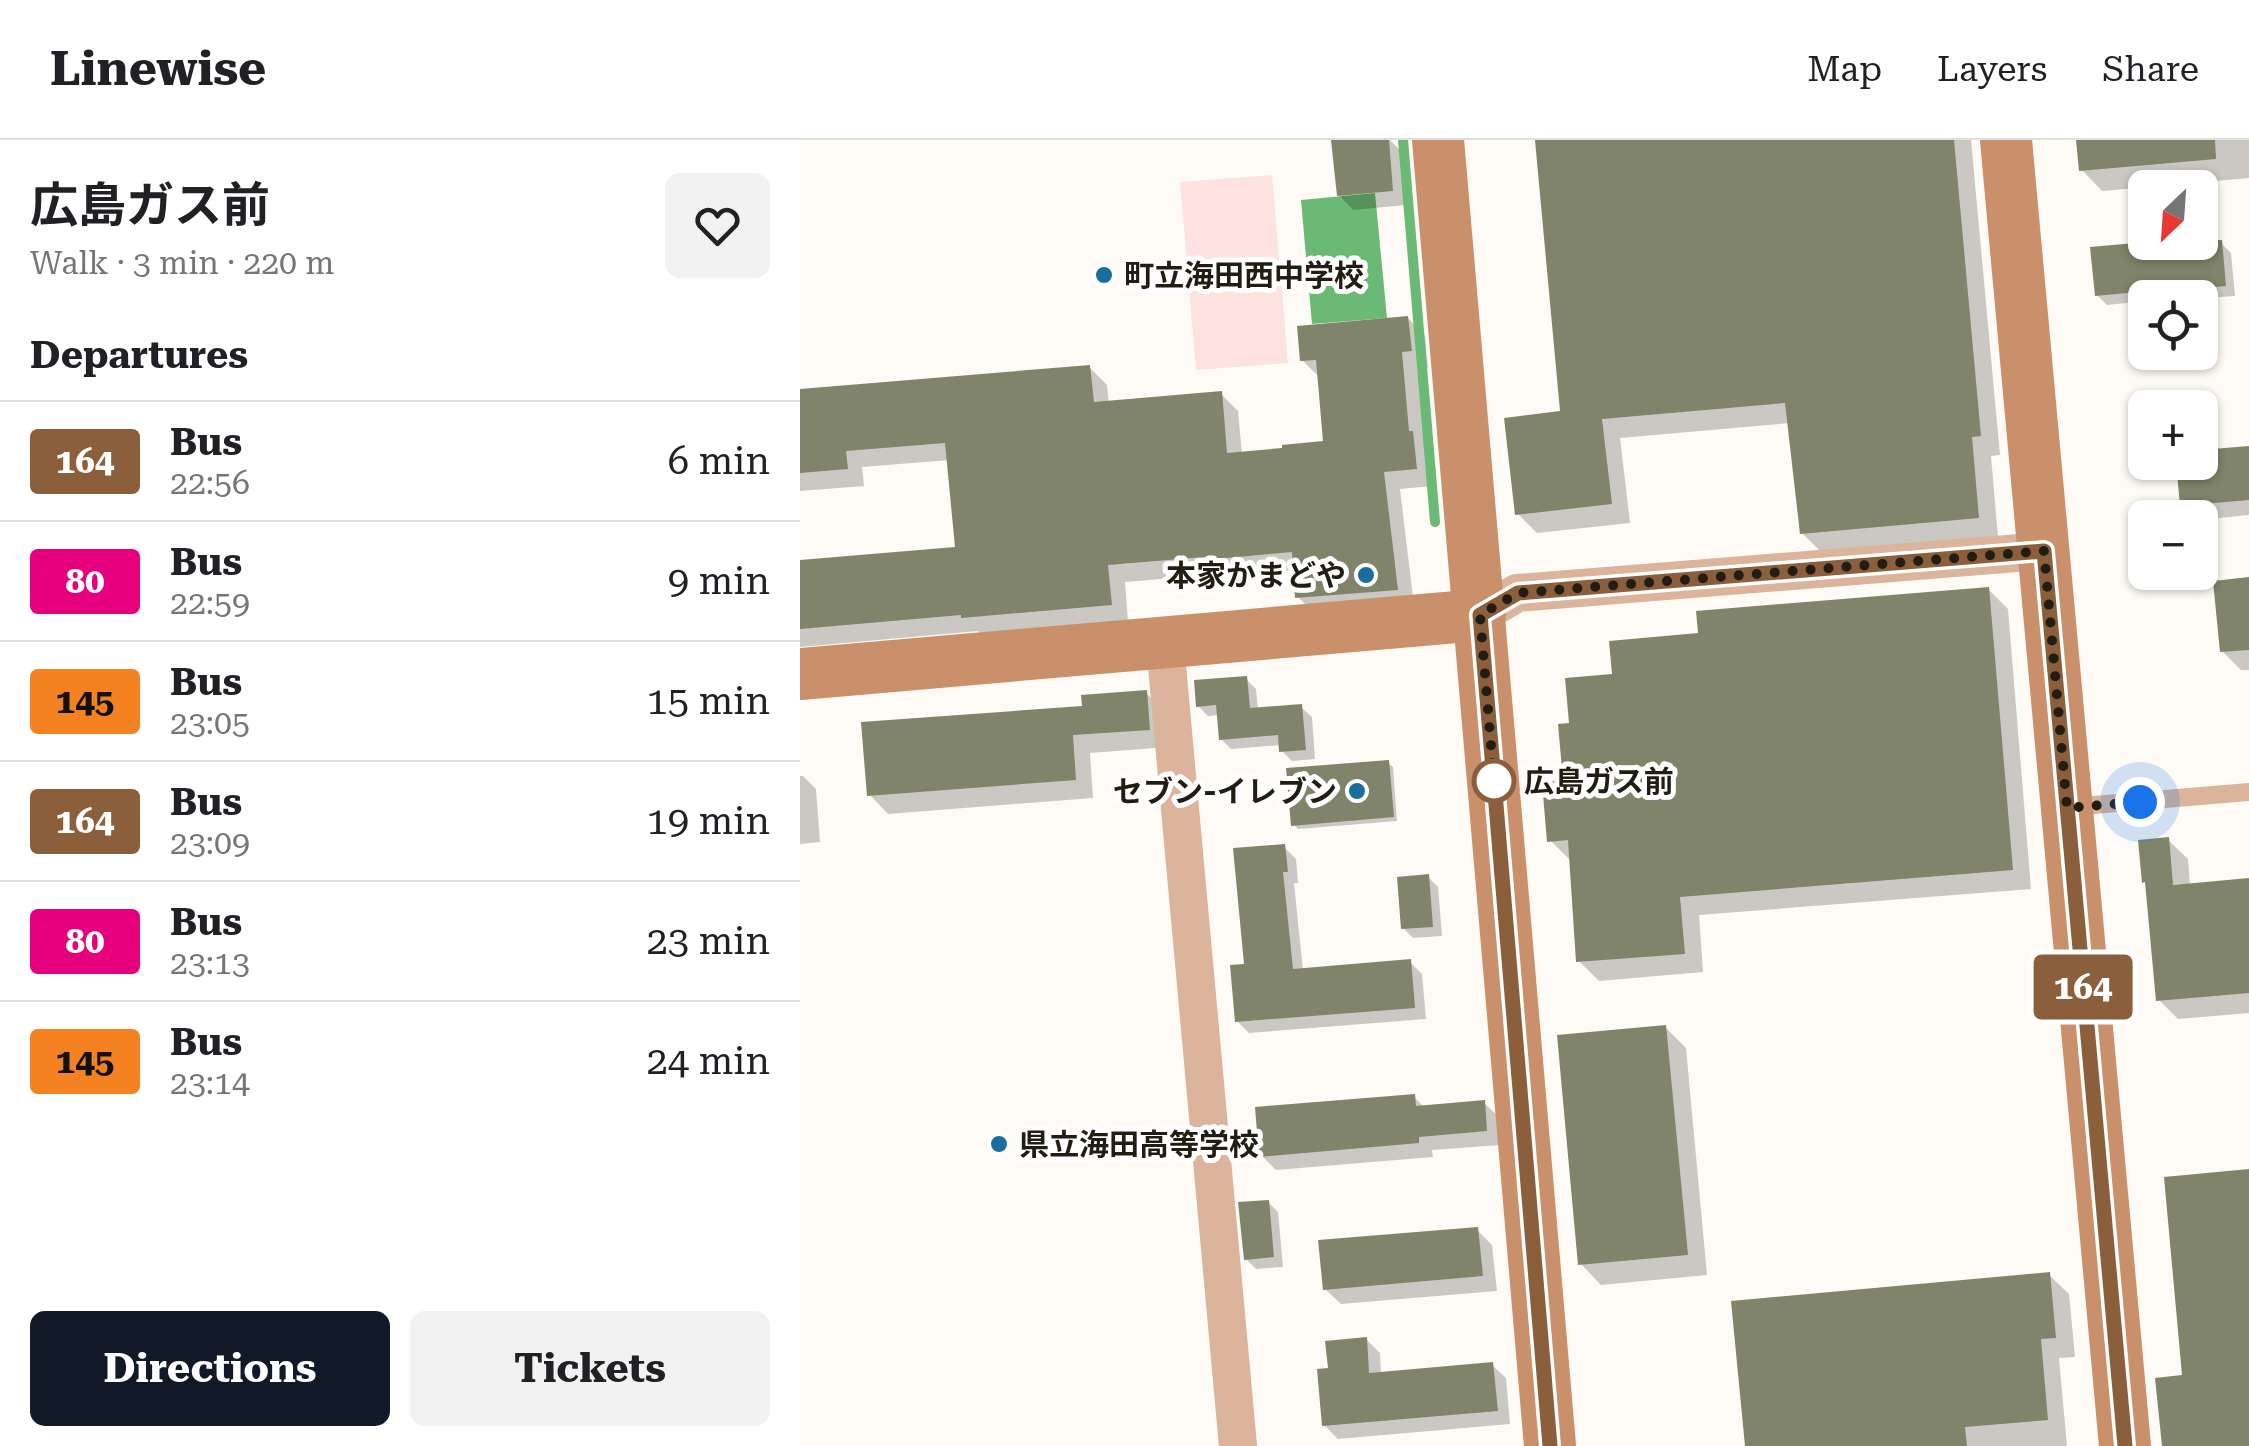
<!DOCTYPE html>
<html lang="en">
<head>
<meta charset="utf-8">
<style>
	:root { --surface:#fff; --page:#f2f2f2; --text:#202124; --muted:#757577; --line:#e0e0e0; --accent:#111827 }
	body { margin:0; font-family:"Roboto Serif","Noto Sans JP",serif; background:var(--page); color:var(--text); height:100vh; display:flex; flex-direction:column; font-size:38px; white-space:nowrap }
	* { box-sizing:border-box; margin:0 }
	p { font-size:32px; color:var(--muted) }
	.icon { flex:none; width:55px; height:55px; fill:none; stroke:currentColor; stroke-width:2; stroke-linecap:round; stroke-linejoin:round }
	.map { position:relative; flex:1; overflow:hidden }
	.panel { display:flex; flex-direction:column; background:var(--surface); width:800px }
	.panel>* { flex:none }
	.badge { padding:0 20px; border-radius:8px; font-size:35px; line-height:65px }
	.needle { width:65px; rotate:205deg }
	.tools { position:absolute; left:1328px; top:30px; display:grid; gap:20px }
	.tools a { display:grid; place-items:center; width:90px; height:90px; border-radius:15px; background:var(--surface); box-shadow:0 2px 8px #0004; font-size:50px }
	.you { position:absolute; width:50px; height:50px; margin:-25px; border:8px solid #fff; border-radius:50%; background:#1a73e8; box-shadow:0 0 0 15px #1a73e833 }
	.map>.badge { position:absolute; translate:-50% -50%; box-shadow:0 0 0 5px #fff }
	h2 { padding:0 30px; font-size:38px; line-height:90px }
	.round { display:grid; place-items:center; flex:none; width:105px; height:105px; border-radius:15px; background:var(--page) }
	.overview { display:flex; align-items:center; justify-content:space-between; height:170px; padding:0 30px }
	h1 { font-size:48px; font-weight:700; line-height:75px }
	.cta { display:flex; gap:20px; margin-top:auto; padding:20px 30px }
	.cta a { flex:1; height:115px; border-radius:15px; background:var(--accent); color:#fff; font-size:40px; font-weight:700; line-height:115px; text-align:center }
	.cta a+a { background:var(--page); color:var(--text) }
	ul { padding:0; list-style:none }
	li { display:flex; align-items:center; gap:30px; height:120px; padding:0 30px; border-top:2px solid var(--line) }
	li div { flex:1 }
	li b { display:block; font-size:38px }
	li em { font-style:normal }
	li .badge { min-width:110px; font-weight:700; text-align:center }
	header { display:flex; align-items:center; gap:60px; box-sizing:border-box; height:140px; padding:0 50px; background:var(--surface); border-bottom:2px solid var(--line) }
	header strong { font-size:48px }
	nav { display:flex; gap:55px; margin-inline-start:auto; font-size:35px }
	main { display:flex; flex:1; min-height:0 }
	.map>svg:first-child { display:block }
	.green { fill:#fee2e0 }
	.water { fill:#6ab974 }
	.shadow { fill:#0003 }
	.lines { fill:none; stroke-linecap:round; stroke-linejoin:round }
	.stream { stroke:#6ab974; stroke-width:10 }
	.building { fill:#7f846a }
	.lane { stroke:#dbb49b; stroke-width:18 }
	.street { stroke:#dbb49b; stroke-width:38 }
	.secondary { stroke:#c9906b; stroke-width:52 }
	.line-casing { stroke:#fff; stroke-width:22 }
	.line { stroke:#8b5e3c; stroke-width:15 }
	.walk { stroke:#211d13; stroke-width:10; stroke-dasharray:0 18 }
	.poi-dot { fill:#1a6e9f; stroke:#fff; stroke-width:4 }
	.stop-dot { fill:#fff; stroke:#8b5e3c; stroke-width:5 }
	.labels { text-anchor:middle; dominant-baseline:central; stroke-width:10; stroke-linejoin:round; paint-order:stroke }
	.poi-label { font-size:30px; font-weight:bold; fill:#211d13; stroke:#fff; text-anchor:start }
	.stop-label { font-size:30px; font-weight:bold; fill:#211d13; stroke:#fff; text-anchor:start }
</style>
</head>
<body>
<header>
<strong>Linewise</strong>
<nav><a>Map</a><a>Layers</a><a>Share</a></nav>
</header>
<main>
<section class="panel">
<div class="overview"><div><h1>広島ガス前</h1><p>Walk · 3 min · 220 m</p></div><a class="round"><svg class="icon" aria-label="heart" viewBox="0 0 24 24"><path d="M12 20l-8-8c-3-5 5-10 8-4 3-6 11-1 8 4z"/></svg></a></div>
<h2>Departures</h2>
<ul>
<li><span class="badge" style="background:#8b5e3c;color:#fff">164</span><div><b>Bus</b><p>22:56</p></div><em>6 min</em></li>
<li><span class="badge" style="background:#e6007e;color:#fff">80</span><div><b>Bus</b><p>22:59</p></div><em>9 min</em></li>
<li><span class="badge" style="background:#f58220;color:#111">145</span><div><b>Bus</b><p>23:05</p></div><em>15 min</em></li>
<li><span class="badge" style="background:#8b5e3c;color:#fff">164</span><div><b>Bus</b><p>23:09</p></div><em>19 min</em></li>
<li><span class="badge" style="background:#e6007e;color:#fff">80</span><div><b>Bus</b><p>23:13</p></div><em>23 min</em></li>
<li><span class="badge" style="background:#f58220;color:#111">145</span><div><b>Bus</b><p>23:14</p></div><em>24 min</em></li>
</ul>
<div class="cta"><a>Directions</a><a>Tickets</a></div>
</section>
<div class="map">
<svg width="1449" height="1306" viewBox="0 0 1449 1306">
	<rect width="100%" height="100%" fill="#fefbf6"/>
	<polygon class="green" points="472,35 488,223 396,230 380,42"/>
	<polygon class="water" points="575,53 587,178 512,184 501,60"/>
	<g class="shadow">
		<polygon points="568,0 590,0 602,12 606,65 553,70 539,55"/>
		<polygon points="738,0 1171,0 1200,315 1191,316 1198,397 1022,413 1002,393 990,283 820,298 830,383 737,393 718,374 763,274"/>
		<polygon points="1279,0 1449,0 1449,38 1302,51 1282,30"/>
		<polygon points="1421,103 1431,113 1435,156 1404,158 1402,156 1345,158 1345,161 1307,165 1297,155"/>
		<polygon points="608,178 625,196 628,228 618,229 625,306 629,311 633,346 600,349 614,466 515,474 498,457 496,430 436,435 434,433 325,442 328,482 181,494 178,491 0,507 0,423 158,409 150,320 62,327 64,346 0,351 0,252 290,228 307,245 309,264 421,254 438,271 442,314 526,303 520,238 502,220"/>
		<polygon points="1449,308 1449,375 1400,380 1400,378 1395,378 1382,365 1400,322 1400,313"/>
		<polygon points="1449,440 1449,530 1441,530 1422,511"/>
		<polygon points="1188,449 1208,469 1231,749 899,775 903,832 799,841 779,821 770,720 750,700 766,642 772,586 815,536 901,495"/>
		<polygon points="446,539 456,549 458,570 501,567 512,577 515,619 492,621 482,611 481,605 431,609 421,599 420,575 408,576 398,566"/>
		<polygon points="346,553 364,571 368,607 290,613 293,658 88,674 70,655 284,568"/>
		<polygon points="588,623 593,627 597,681 498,689 494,685"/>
		<polygon points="0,636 3,636 16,649 20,702 0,704"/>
		<polygon points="1368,700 1388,719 1390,746 1449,741 1449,873 1378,879 1359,860 1348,745 1344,741"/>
		<polygon points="484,707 496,719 498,743 494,743 503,831 610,822 622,834 626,879 449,893 437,881 446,826"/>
		<polygon points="628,737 638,747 642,796 613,798 603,788"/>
		<polygon points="865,887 886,908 907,1135 801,1145 781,1124"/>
		<polygon points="614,957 625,968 684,963 699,977 700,1005 632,1010 633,1017 476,1030 462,1016"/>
		<polygon points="468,1062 478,1072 483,1127 456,1129 446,1119"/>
		<polygon points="677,1090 692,1105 697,1151 541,1164 525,1149"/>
		<polygon points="1249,1135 1269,1154 1275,1217 1259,1218 1267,1306 947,1306"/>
		<polygon points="566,1199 580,1213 581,1234 692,1225 706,1238 710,1284 538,1299 524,1285 531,1230"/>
	</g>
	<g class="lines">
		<polyline class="stream" points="603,0 635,382"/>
	</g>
	<g class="building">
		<polygon points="531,0 589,0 593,51 537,56"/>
		<polygon points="735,0 1154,0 1181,296 1172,297 1179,378 1000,394 985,263 802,279 812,364 715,375 704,278 760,271"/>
		<polygon points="1276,0 1415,0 1416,19 1279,31"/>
		<polygon points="1422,100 1426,146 1392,149 1392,147 1295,156 1290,107 1347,102"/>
		<polygon points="608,176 612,211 602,212 609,291 613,291 617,329 584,332 598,450 495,458 492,412 416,419 416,416 308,425 312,465 161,478 161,475 0,489 0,420 155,407 145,303 46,311 48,329 0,333 0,249 290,225 294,262 422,251 427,313 482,308 482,305 523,301 516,220 500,221 497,186"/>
		<polygon points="1449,306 1449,360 1380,366 1376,322 1400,322 1400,310"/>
		<polygon points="1449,437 1449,510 1420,512 1413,441"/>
		<polygon points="1189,447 1213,730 880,757 885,814 776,822 768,700 747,702 742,642 763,640 758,584 769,583 765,538 812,534 809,501 898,493 896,471"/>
		<polygon points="447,536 450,568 502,564 506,610 479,612 478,595 419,600 416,565 396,567 394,540"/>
		<polygon points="347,550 350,590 273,595 276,640 67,656 61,582 282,566 281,555"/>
		<polygon points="589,620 594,677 491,686 486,628"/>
		<polygon points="1369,697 1373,745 1449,738 1449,853 1356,861 1345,742 1342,743 1338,700"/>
		<polygon points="485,704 488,732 483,732 493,829 611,819 615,868 435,882 430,825 444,824 433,708"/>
		<polygon points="629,734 633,787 601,789 597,737"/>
		<polygon points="866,885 888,1115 778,1125 757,895"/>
		<polygon points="615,954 616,966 685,960 687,991 619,997 619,1003 459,1017 455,967"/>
		<polygon points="1449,1029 1449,1306 1362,1306 1355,1238 1382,1235 1364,1037"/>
		<polygon points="469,1060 474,1117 444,1120 438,1062"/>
		<polygon points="678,1087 683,1136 523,1150 518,1100"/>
		<polygon points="1250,1132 1256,1198 1241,1199 1248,1280 1165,1287 1167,1306 945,1306 931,1161"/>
		<polygon points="567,1197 569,1233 693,1222 698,1271 522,1286 517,1229 528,1228 525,1201"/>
	</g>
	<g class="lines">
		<polyline class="lane" points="1270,667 1449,652"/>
		<g class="street">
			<polyline points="680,475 717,453 1244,411"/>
			<polyline points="365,504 438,1306"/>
		</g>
		<g class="secondary">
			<polyline points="638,0 750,1306"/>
			<polyline points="1206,0 1325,1306"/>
			<polyline points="0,534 680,475"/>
		</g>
	</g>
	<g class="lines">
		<g class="line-casing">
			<polyline id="line" points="750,1306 680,475 718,453 1244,411 1325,1306"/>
		</g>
		<use href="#line" class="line"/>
		<polyline class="walk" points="694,641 680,475 718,453 1244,411 1267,668 1340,662"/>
	</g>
	<g class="poi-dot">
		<circle cx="304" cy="135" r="10"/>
		<circle cx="566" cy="435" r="10"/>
		<circle cx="557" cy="651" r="10"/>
		<circle cx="199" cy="1004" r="10"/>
	</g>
	<circle class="stop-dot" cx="694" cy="641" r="20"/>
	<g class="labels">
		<g class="poi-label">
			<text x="324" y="135">町立海田西中学校</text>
			<text x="546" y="435" text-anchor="end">本家かまどや</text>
			<text x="537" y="651" text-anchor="end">セブン-イレブン</text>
			<text x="219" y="1004">県立海田高等学校</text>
		</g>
		<g class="stop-label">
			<text x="724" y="641">広島ガス前</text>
		</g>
	</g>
</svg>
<div class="tools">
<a><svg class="needle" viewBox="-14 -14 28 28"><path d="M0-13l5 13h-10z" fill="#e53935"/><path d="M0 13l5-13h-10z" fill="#757577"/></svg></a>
<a><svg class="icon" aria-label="locate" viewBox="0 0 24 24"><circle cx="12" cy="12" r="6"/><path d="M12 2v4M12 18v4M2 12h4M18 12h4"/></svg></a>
<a>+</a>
<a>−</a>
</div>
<div class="you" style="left:1340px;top:662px"></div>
<b class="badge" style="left:1283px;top:847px;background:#8b5e3c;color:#fff">164</b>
</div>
</main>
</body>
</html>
